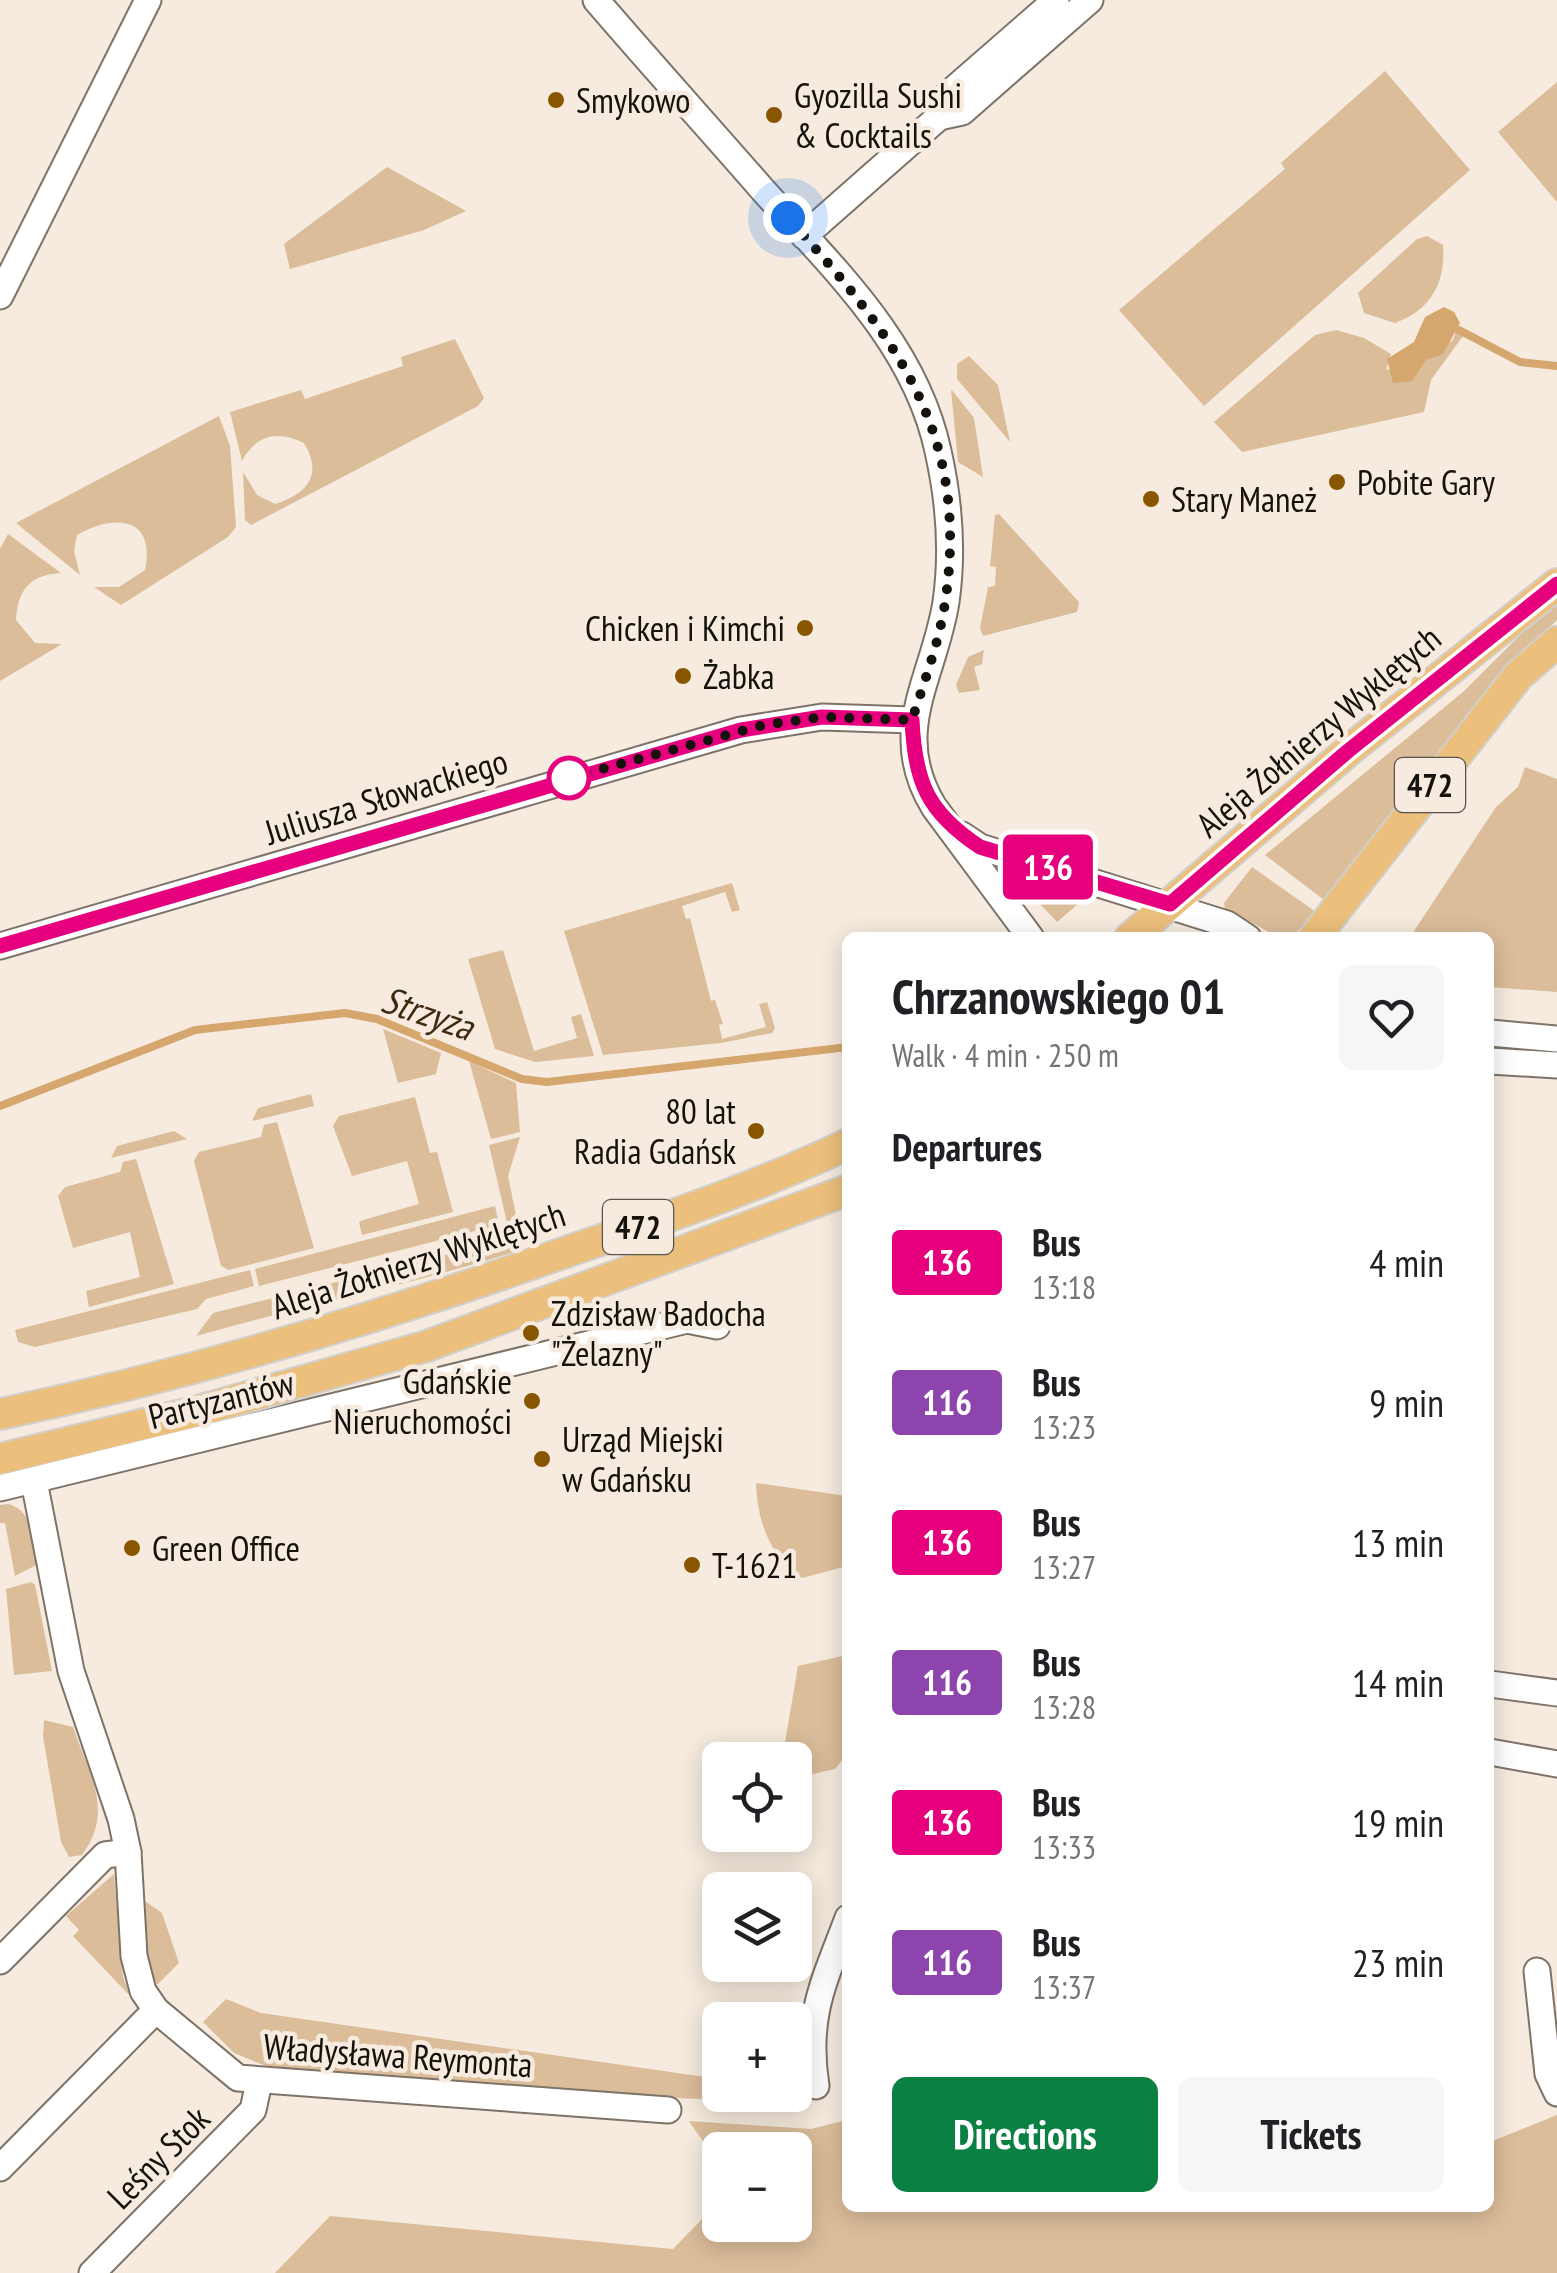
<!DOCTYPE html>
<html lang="en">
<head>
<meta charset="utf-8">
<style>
	:root { --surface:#fff; --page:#f6f6f6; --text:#202124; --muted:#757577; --accent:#0b8043 }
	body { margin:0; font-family:"PT Sans Narrow",sans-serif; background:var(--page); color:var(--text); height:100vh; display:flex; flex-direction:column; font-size:38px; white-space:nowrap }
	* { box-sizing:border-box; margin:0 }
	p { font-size:32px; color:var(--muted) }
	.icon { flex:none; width:55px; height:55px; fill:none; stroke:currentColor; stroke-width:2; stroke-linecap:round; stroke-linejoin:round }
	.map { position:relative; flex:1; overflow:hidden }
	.details { position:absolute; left:842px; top:932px; width:652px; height:1280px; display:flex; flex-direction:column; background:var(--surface); border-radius:15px; box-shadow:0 5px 25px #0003 }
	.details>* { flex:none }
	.badge { padding:0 20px; border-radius:8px; font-size:35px; line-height:65px }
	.controls { position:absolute; left:702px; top:1742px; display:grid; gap:20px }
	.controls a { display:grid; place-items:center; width:110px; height:110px; border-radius:15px; background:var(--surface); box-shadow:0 5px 25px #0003; font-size:50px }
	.you { position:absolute; width:50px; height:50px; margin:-25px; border:8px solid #fff; border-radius:50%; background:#1a73e8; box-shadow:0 0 0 15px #1a73e833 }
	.map>.badge { position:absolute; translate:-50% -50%; box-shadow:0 0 0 5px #fff }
	h2 { padding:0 50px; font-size:38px; line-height:90px }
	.round { display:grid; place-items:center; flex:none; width:105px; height:105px; border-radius:15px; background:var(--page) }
	.headline { display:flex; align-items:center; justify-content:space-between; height:170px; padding:0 50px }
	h1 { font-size:48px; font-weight:700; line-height:75px }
	.button { display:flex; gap:20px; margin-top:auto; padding:20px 50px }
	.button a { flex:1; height:115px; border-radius:15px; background:var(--accent); color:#fff; font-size:40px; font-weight:700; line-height:115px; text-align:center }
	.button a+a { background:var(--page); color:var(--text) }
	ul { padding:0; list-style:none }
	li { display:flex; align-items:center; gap:30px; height:140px; padding:0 50px }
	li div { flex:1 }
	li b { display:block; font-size:38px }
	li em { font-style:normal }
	li .badge { min-width:110px; font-weight:700; text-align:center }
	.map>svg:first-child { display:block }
	.green { fill:#dbbd9a }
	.water { fill:#d5a66d }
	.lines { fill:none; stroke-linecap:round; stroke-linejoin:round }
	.stream { stroke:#d5a66d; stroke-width:8 }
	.minor-casing { stroke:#7e7368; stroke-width:29 }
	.major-casing { stroke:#d0d0cf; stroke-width:34 }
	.minor { stroke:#fff; stroke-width:25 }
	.major { stroke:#ecbf7c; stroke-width:30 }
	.line-casing { stroke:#fff; stroke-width:22 }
	.line { stroke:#e6007e; stroke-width:15 }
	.walk { stroke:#15120d; stroke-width:10; stroke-dasharray:0 18 }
	.poi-dot { fill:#895600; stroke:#f6ebde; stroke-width:4 }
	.stop-dot { fill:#fff; stroke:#e6007e; stroke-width:5 }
	.labels { text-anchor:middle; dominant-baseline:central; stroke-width:9; stroke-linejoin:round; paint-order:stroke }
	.shield { fill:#f6ebde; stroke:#58534c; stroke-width:2.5 }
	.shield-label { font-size:32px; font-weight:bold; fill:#15120d }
	.poi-label { font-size:35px; fill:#15120d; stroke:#f6ebde; text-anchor:start }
	.street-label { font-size:35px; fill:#15120d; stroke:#f6ebde }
	.water-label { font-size:38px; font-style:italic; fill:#3f2a11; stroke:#f6ebde }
</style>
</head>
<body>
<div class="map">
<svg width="1557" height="2273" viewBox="0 0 1557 2273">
	<rect width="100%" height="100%" fill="#f6ebde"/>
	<g class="green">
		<polygon points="1385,71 1470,170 1204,406 1119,310 1285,169 1281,163"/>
		<polygon points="1557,82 1557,202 1498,132"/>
		<polygon points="387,167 466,211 424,230 290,269 284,244"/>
		<path d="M1427 236 1443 245C1446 282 1431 310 1395 323L1364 313 1358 293 1417 239Z"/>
		<polygon points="1336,330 1364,338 1391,354 1386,370 1426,360 1453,340 1456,330 1463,336 1431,380 1424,412 1242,452 1214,422 1315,335"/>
		<path d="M455 339 484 398 478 406 251 525 245 520 243 472 257 495 275 504C308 494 323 474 304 443 277 430 256 435 242 461L230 412 301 390 305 399 403 366 401 357Z"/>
		<polygon points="969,356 998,385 1010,442 957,379 957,364"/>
		<polygon points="951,389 974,418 983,477 958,462"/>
		<path d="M219 416 230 446 236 527 228 537 121 605 94 587H119L145 570C156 516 114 514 77 535L74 551 80 575 16 523Z"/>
		<polygon points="999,514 1079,602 1077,612 983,636 980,628 988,587 995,586 996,567 990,566 995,515"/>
		<path d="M8 534 61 573C30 575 18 589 16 620L35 643 62 644 0 681V549Z"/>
		<polygon points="1557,598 1557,620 1490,686 1324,900 1265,855 1463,692"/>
		<polygon points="984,650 982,664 974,667 980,690 959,693 956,685 968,657"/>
		<polygon points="1525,767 1557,779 1557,992 1490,987 1490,938 1410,937 1496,807 1518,787"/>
		<polygon points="1252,867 1316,912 1292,937 1278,937 1225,908 1224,903"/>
		<polygon points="732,883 740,910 732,912 725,892 682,906 686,919 690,918 711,1001 715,1000 723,1024 719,1025 722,1039 766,1027 759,1004 767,1002 775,1028 772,1033 721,1043 603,1055 564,931"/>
		<polygon points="1024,887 1079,903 1057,922"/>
		<polygon points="503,950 534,1051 577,1038 571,1017 581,1014 594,1056 535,1062 495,1049 468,959"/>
		<polygon points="383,1029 441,1053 436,1074 398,1083"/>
		<polygon points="469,1061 516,1083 520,1132 491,1139"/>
		<polygon points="311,1094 314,1106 252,1121 258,1108"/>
		<polygon points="415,1097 430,1153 437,1152 453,1212 362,1235 359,1222 363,1220 419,1204 407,1161 352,1176 333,1126 339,1116"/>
		<polygon points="277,1122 314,1248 229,1270 221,1266 194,1161 199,1152 261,1137 264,1125"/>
		<polygon points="174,1131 187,1139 111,1158 117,1146"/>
		<polygon points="520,1137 508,1176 517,1220 507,1223 489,1145"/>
		<polygon points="136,1159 174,1284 89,1307 86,1291 140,1277 130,1232 73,1248 58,1196 65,1187 120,1172 123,1162"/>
		<polygon points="495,1206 499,1225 259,1286 255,1269"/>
		<path d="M520 1236V1250C413 1285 304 1305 196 1336L213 1313Z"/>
		<polygon points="250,1270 254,1286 206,1299 197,1309 35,1347 18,1342 15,1330"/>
		<path d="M756 1483 847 1496V1566L802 1578C770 1557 757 1521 756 1483Z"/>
		<path d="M8 1504C34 1510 33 1542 38 1564L15 1576 5 1523H0V1505Z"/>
		<polygon points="31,1582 35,1585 52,1671 14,1675 6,1589"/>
		<polygon points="847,1655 847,1754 835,1769 795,1778 795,1760 782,1760 798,1666"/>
		<path d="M44 1720 73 1727C89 1774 115 1811 82 1855L69 1857 61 1842 43 1736Z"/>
		<polygon points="114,1874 123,1977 130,1996 73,1936 79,1930 66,1916"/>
		<polygon points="142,1899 162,1913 179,1963 157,1985 146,1960"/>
		<polygon points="226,1999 261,2013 719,2079 720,2095 781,2095 786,2102 671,2098 266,2066 234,2053 203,2022"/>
		<polygon points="1557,2115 1557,2273 275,2273 330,2216 673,2249 706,2215 720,2215 720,2225 795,2225 795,2150 720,2150 720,2166 689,2121 811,2129 847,2120 848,2208 1490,2208 1490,2142"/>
	</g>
	<polygon class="water" points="1444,307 1454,312 1460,323 1443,354 1426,360 1412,381 1393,383 1387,359 1414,342 1425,317"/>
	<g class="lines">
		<g class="stream">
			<polyline points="1459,330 1520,362 1557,366"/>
			<polyline points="0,1106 195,1030 345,1013 377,1019 522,1079 547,1082 848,1047"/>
		</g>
		<g class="minor-casing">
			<g id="minor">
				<path d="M596 0C651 64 707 126 762 189 833 268 915 344 938 451 949 500 953 553 946 602 934 678 888 732 934 807L1031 938"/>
				<polyline points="939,117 962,112 1090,0"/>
				<polyline points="804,236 939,117 946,96 1056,0"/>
				<polyline points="0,296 148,0"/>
				<polyline points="962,835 980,847 1227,924 1248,938"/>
				<polyline points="0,946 741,730 822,717 912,720"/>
				<polyline points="1490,1033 1557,1039"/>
				<polyline points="1490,1061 1557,1065"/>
				<polyline points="34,1481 71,1671 121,1819 128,1852 134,1956 143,1991 156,2010 238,2078 668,2110"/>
				<polyline points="0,1488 687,1320 717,1326"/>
				<polyline points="1490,1684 1557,1693"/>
				<polyline points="1490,1752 1557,1764"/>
				<polyline points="0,1961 105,1855 128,1852"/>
				<polyline points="1537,1971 1548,2074 1557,2093"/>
				<path d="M816 2086C805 2016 824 1982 848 1918"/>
				<polyline points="0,2168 156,2010"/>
				<polyline points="92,2273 253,2110 259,2082"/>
			</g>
		</g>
		<g class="major-casing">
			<g id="major">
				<polyline points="1130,938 1348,751 1557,584"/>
				<polyline points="1314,938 1518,676 1557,642"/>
				<path d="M0 1414C191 1374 379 1318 563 1253 659 1220 756 1188 848 1144"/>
				<polyline points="0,1459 194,1412 427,1346 848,1190"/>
			</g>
		</g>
		<use href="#minor" class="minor"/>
		<use href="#major" class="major"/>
	</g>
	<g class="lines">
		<g class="line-casing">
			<path id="line" d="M0 946 741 730 822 717 912 720C915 782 927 812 980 847L1170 904 1348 751 1557 584"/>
		</g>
		<use href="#line" class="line"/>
		<path class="walk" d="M569 778 764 725 822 717 912 720C924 682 939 643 945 603 971 433 895 336 788 218"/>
	</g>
	<g class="poi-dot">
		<circle cx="556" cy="100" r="10"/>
		<circle cx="774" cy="115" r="10"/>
		<circle cx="1337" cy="482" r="10"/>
		<circle cx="1151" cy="499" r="10"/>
		<circle cx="805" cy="628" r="10"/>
		<circle cx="683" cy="676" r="10"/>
		<circle cx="756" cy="1131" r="10"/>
		<circle cx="531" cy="1333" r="10"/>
		<circle cx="532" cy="1401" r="10"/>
		<circle cx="542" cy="1459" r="10"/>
		<circle cx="132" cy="1548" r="10"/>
		<circle cx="692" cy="1565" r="10"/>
	</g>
	<circle class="stop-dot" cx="569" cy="778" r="20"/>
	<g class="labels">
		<g class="shield">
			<rect x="1395" y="758" width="70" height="54" rx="8"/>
			<rect x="603" y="1200" width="70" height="54" rx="8"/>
		</g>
		<g class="shield-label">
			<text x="1430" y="785">472</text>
			<text x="638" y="1227">472</text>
		</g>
		<g class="poi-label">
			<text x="794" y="95">Gyozilla Sushi<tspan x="794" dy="40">&amp; Cocktails</tspan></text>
			<text x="576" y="100">Smykowo</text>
			<text x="1357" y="482">Pobite Gary</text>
			<text x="1171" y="499">Stary Maneż</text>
			<text x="785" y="628" text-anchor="end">Chicken i Kimchi</text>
			<text x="703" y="676">Żabka</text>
			<text x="736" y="1111" text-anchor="end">80 lat<tspan x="736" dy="40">Radia Gdańsk</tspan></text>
			<text x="551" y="1313">Zdzisław Badocha<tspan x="551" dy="40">"Żelazny"</tspan></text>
			<text x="512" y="1381" text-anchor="end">Gdańskie<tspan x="512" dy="40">Nieruchomości</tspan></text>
			<text x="562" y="1439">Urząd Miejski<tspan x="562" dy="40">w Gdańsku</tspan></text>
			<text x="152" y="1548">Green Office</text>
			<text x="712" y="1565">T-1621</text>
		</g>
		<g class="street-label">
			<text transform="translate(1318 731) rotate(-40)">Aleja Żołnierzy Wyklętych</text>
			<text transform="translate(386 796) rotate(-17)">Juliusza Słowackiego</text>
			<text transform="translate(418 1260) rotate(-18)">Aleja Żołnierzy Wyklętych</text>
			<text transform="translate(221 1399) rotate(-14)">Partyzantów</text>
			<text transform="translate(398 2055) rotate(4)">Władysława Reymonta</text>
			<text transform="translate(158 2157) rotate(-45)">Leśny Stok</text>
		</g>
		<g class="water-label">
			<text transform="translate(428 1012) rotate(19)">Strzyża</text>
		</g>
	</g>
</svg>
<div class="controls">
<a><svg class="icon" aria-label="locate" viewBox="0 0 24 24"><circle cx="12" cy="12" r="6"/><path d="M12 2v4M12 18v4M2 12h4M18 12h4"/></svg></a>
<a><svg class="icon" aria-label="layers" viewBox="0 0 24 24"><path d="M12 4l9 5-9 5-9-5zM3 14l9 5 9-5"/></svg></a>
<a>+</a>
<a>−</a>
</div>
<div class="you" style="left:788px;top:218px"></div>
<b class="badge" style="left:1048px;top:867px;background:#e6007e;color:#fff">136</b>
<section class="details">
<div class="headline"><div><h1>Chrzanowskiego 01</h1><p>Walk · 4 min · 250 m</p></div><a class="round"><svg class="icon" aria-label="heart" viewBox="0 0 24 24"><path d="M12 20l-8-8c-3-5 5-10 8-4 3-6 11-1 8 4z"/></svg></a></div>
<h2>Departures</h2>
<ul>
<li><span class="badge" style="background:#e6007e;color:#fff">136</span><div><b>Bus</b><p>13:18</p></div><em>4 min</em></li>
<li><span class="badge" style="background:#8e44ad;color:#fff">116</span><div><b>Bus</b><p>13:23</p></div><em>9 min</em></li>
<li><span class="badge" style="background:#e6007e;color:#fff">136</span><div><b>Bus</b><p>13:27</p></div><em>13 min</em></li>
<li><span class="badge" style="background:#8e44ad;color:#fff">116</span><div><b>Bus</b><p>13:28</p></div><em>14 min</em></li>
<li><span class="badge" style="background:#e6007e;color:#fff">136</span><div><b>Bus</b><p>13:33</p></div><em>19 min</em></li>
<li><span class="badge" style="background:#8e44ad;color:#fff">116</span><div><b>Bus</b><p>13:37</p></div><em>23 min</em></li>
</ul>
<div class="button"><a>Directions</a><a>Tickets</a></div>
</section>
</div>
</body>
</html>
